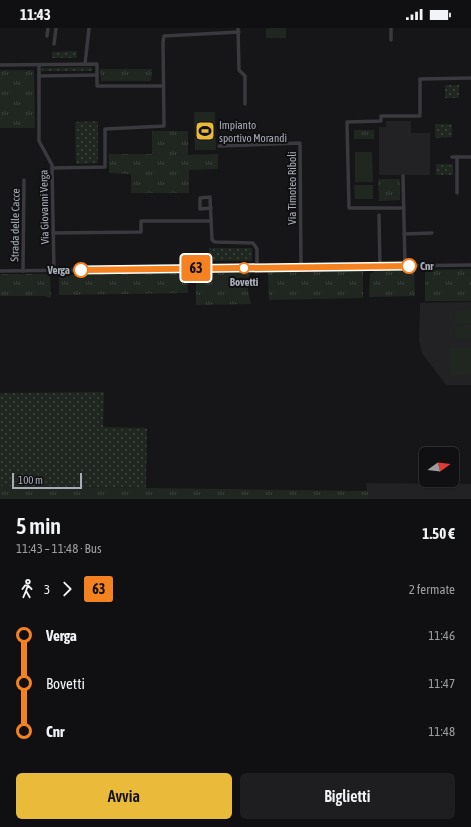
<!DOCTYPE html>
<html lang="it">
<head>
<meta charset="utf-8">
<style>
	:root { --surface:#101012; --page:#1e1e20; --text:#f1f3f6; --muted:#9c9d9f; --line:#303032; --accent:#eabb3b }
	body { margin:0; font-family:"Asap Condensed",sans-serif; background:var(--page); color:var(--text); height:100vh; display:flex; flex-direction:column; font-size:15px; white-space:nowrap }
	* { box-sizing:border-box; margin:0 }
	p { font-size:13px; color:var(--muted) }
	.icon { flex:none; width:22px; height:22px; fill:none; stroke:currentColor; stroke-width:2; stroke-linecap:round; stroke-linejoin:round }
	.map { position:relative; height:471px; overflow:hidden }
	.side { display:flex; flex-direction:column; background:var(--surface); flex:1 }
	.side>* { flex:none }
	.badge { padding:0 8px; border-radius:3px; font-size:14px; line-height:26px }
	.needle { width:26px; rotate:75deg }
	.buttons { position:absolute; left:419px; top:419px; display:grid; gap:8px }
	.buttons a { display:grid; place-items:center; width:40px; height:40px; border-radius:6px; background:var(--surface); box-shadow:0 1px 3px #0004,0 0 0 1px var(--line); font-size:20px }
	.scale { position:absolute; left:12px; bottom:10px; width:70px; box-sizing:border-box; padding-left:4px; border:2px solid #a8acb7; border-top:0; font-size:11px; line-height:14px; white-space:nowrap; color:#a8acb7; -webkit-text-stroke:3px #111113; paint-order:stroke }
	.map>.badge { position:absolute; translate:-50% -50%; box-shadow:0 0 0 2px #fff }
	.legs { display:flex; align-items:center; gap:6px; height:44px; padding:0 16px; font-size:13px }
	.legs p { margin-inline-start:auto }
	.head { display:flex; align-items:center; justify-content:space-between; height:68px; padding:0 16px }
	h1 { font-size:22px; font-weight:600; line-height:30px }
	.cta { display:flex; gap:8px; margin-top:auto; padding:8px 16px }
	.cta a { flex:1; height:46px; border-radius:6px; background:var(--accent); color:#111; font-size:16px; font-weight:600; line-height:46px; text-align:center }
	.cta a+a { background:var(--page); color:var(--text) }
	ul { padding:0 16px; list-style:none }
	li { display:flex; align-items:center; gap:14px; height:48px; font-size:15px }
	li i { display:grid; place-items:center; width:6px; height:100%; margin:0 5px; background:currentColor }
	li i::after { content:''; width:10px; height:10px; margin:-5px; border:3px solid; border-radius:50%; background:var(--surface) }
	li p { margin-inline-start:auto }
	li:first-child i { background:linear-gradient(#0000 50%,currentColor 0) }
	li:last-child i { background:linear-gradient(currentColor 50%,#0000 0) }
	.status { display:flex; justify-content:space-between; align-items:center; height:28px; padding:0 20px; background:var(--surface); direction:ltr }
	.status svg { height:11px; fill:currentColor }
	.map>svg:first-child { display:block }
	.built { fill:#222225 }
	.grass { fill:url(#grass-dots) }
	.park { fill:url(#park-tufts) }
	.garden { fill:#202721 }
	.lines { fill:none; stroke-linecap:round; stroke-linejoin:round }
	.minor { stroke:#39393e; stroke-width:3.5 }
	.line-1-casing { stroke:#fff; stroke-width:9 }
	.line-1 { stroke:#f58220; stroke-width:6 }
	.stop-1-dot { fill:#fff; stroke:#f58220; stroke-width:2 }
	.labels { text-anchor:middle; dominant-baseline:central; stroke-width:4; stroke-linejoin:round; paint-order:stroke }
	.poi-label { font-size:11px; fill:#a8acb7; stroke:#111113; text-anchor:start }
	.street-label { font-size:11px; fill:#a8acb7; stroke:#111113 }
	.stop-label { font-size:11px; font-weight:bold; fill:#a8acb7; stroke:#111113; text-anchor:start }
</style>
</head>
<body>
<div class="status"><b>11:43</b><svg viewBox="0 0 49 12"><path d="M0 12V9h3v3zM5 12V6h3v6zM10 12V3h3v9zM15 12V0h3v12zM26 1h20v11H26zM47 4h2v5h-2z"/></svg></div>
<div class="map">
<svg width="471" height="471" viewBox="0 0 471 471">
	<defs>
		<pattern id="grass-dots" width="8" height="8" patternUnits="userSpaceOnUse"><rect width="8" height="8" fill="#202721"/><path d="M2 2h.1M6 6h.1" fill="none" stroke="#3e443f" stroke-width="1.8" stroke-linecap="round"/></pattern>
		<pattern id="park-tufts" width="24" height="20" patternUnits="userSpaceOnUse"><rect width="24" height="20" fill="#202721"/><path d="M3 7l-1-3M5 7V3M7 7l1-3M15 17l-1-3M17 17v-4M19 17l1-3" fill="none" stroke="#3e443f"/></pattern>
	</defs>
	<rect width="100%" height="100%" fill="#161618"/>
	<g class="built">
		<polygon points="386,93 411,93 411,105 430,105 430,147 379,147 379,99 386,99"/>
		<polygon points="471,274 471,357 446,357 422,325 419,313 420,275"/>
		<polygon points="366,455 471,456 471,471 368,471"/>
	</g>
	<g class="grass">
		<polygon points="77,23 77,30 52,30 52,24"/>
		<polygon points="91,39 93,41 91,43 42,43 41,40"/>
		<rect x="445" y="57" width="14" height="13"/>
		<polygon points="98,93 98,135 76,136 75,94"/>
		<polygon points="435,96 452,96 452,109 435,110"/>
		<rect x="436" y="136" width="17" height="11"/>
		<polygon points="209,220 252,220 252,233 210,233"/>
		<polygon points="104,364 103,399 147,400 146,460 0,458 0,365"/>
	</g>
	<g class="park">
		<polygon points="100,41 152,41 151,53 101,53"/>
		<polygon points="0,42 34,42 35,100 0,100"/>
		<rect x="354" y="102" width="20" height="9"/>
		<polygon points="152,103 188,103 188,127 218,126 218,141 189,142 189,165 131,165 131,146 109,145 109,126 152,126"/>
		<polygon points="378,151 400,151 400,172 379,173"/>
		<polygon points="414,241 415,268 369,269 370,246 376,242"/>
		<polygon points="471,241 471,273 425,273 425,242"/>
		<polygon points="363,242 363,270 269,272 268,244"/>
		<polygon points="187,245 188,265 59,267 59,247"/>
		<polygon points="196,245 250,245 248,262 251,276 196,277"/>
		<polygon points="0,246 50,246 51,270 44,268 0,268"/>
		<polygon points="0,458 368,463 368,471 0,471"/>
	</g>
	<g class="garden">
		<polygon points="269,0 286,0 286,10 266,10 266,1"/>
		<polygon points="194,84 215,84 216,122 195,122"/>
		<polygon points="355,124 372,124 373,154 355,154"/>
		<polygon points="354,157 373,157 373,171 355,171"/>
		<polygon points="471,282 471,295 455,296 455,283"/>
		<polygon points="471,298 471,311 455,311 455,298"/>
		<polygon points="449,320 471,320 471,347 450,348"/>
	</g>
	<g class="lines">
		<g class="minor">
			<polyline points="238,0 239,42 245,48 245,76"/>
			<polyline points="47,8 48,0"/>
			<polyline points="391,12 391,0"/>
			<polyline points="54,16 56,0"/>
			<polyline points="85,36 89,0"/>
			<polyline points="0,37 97,36 97,58 163,58"/>
			<polyline points="39,37 39,113 52,137 54,243"/>
			<polyline points="39,48 97,47"/>
			<polyline points="219,118 300,115 301,239"/>
			<polyline points="452,129 471,129"/>
			<polyline points="457,129 457,165"/>
			<polyline points="52,140 105,139 105,101 164,98 163,14 164,8 239,4"/>
			<polyline points="403,148 405,238"/>
			<polyline points="211,180 200,181 200,170 210,169 212,212 215,214 253,215 257,221 257,240"/>
			<polyline points="404,180 349,180 347,94 381,93 381,88 420,88 420,51 471,50"/>
			<polyline points="379,187 380,238"/>
			<polyline points="53,205 141,204 141,193 211,193"/>
			<polyline points="404,206 432,205"/>
			<polyline points="0,243 471,237"/>
			<polyline points="23,243 24,152"/>
		</g>
	</g>
	<g class="lines">
		<g class="line-1-casing">
			<polyline id="line-1" points="81,242 409,238"/>
		</g>
		<use href="#line-1" class="line-1"/>
	</g>
	<defs>
		<g id="stadium-square" transform="scale(1)"><rect x="-9" y="-9" width="18" height="18" rx="4" fill="#eabb3b" stroke="#111113"/><path d="M0-5a6.5 5 0 1 0 0 10a6.5 5 0 1 0 0-10ZM-3.5-1.8h7v3.6h-7Z" fill="#111"/></g>
	</defs>
	<g fill-rule="evenodd">
		<use href="#stadium-square" x="205" y="103"/>
	</g>
	<g class="stop-1-dot">
		<circle cx="409" cy="238" r="7"/>
		<circle cx="244" cy="240" r="5"/>
		<circle cx="81" cy="242" r="7"/>
	</g>
	<g class="labels">
		<g class="poi-label">
			<text x="219" y="97">Impianto<tspan x="219" dy="13">sportivo Morandi</tspan></text>
		</g>
		<g class="street-label">
			<text transform="translate(292 160) rotate(-90)">Via Timoteo Riboli</text>
			<text transform="translate(44 179) rotate(-91)">Via Giovanni Verga</text>
			<text transform="translate(15 197) rotate(-89)">Strada delle Cacce</text>
		</g>
		<g class="stop-label">
			<text x="420" y="238">Cnr</text>
			<text x="70" y="242" text-anchor="end">Verga</text>
			<text x="244" y="254" text-anchor="middle">Bovetti</text>
		</g>
	</g>
</svg>
<div class="buttons">
<a><svg class="needle" viewBox="-14 -14 28 28"><path d="M0-13l5 13h-10z" fill="#e53935"/><path d="M0 13l5-13h-10z" fill="#9c9d9f"/></svg></a>
</div>
<div class="scale">100 m</div>
<b class="badge" style="left:196px;top:240px;background:#f58220;color:#111">63</b>
</div>
<section class="side">
<div class="head"><div><h1>5 min</h1><p>11:43 – 11:48 · Bus</p></div><b>1.50 €</b></div>
<div class="legs"><svg class="icon" aria-label="walk" viewBox="0 0 24 24"><circle cx="13" cy="4" r="2"/><path d="M13 8l-2 6 4 7M11 14l-3 7M7 12l3-4h3l4 4"/></svg>3<svg class="icon" aria-label="forward" viewBox="0 0 24 24"><path d="M9 5l7 7-7 7"/></svg><b class="badge" style="background:#f58220;color:#111">63</b><p>2 fermate</p></div>
<ul>
<li><i style="color:#f58220"></i><b>Verga</b><p>11:46</p></li>
<li><i style="color:#f58220"></i><span>Bovetti</span><p>11:47</p></li>
<li><i style="color:#f58220"></i><b>Cnr</b><p>11:48</p></li>
</ul>
<div class="cta"><a>Avvia</a><a>Biglietti</a></div>
</section>
</body>
</html>
